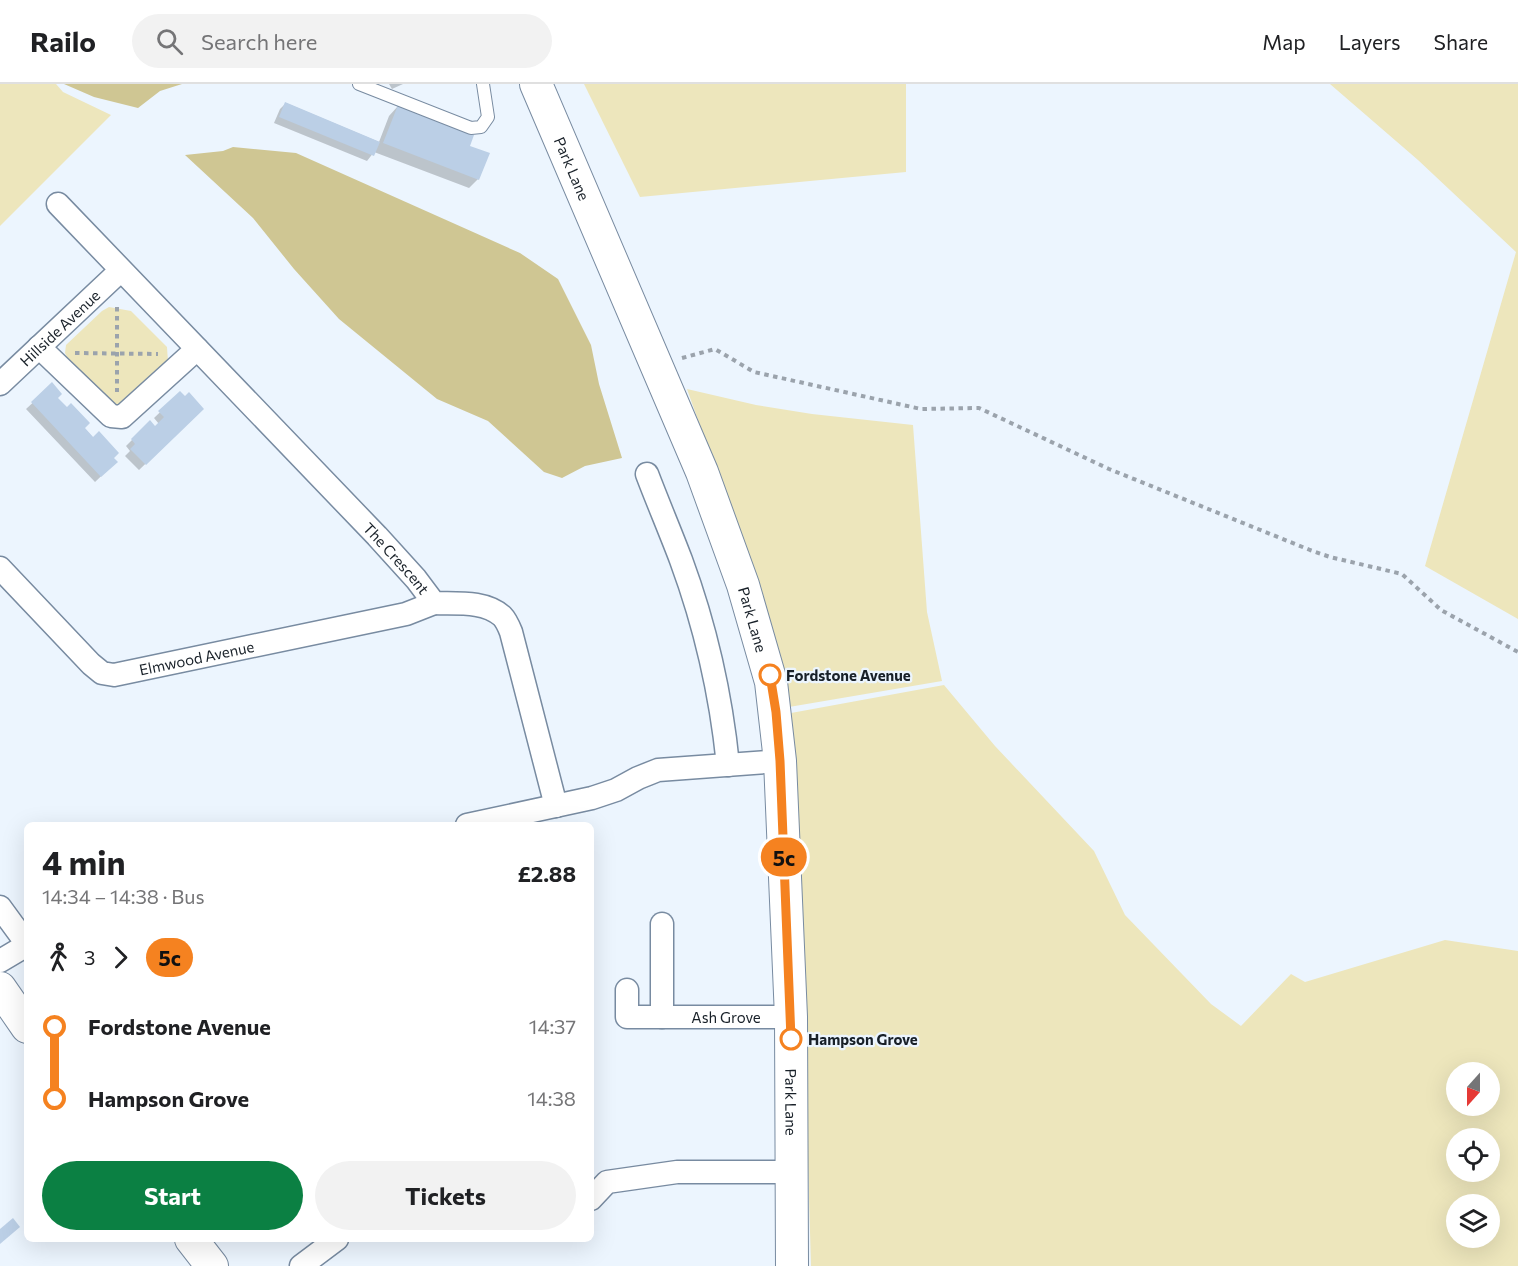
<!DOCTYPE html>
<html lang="en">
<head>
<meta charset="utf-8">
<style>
	:root { --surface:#fff; --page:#f2f2f2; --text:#202124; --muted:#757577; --line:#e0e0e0; --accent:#0b8043 }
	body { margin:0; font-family:Commissioner,sans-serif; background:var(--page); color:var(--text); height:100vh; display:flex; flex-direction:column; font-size:22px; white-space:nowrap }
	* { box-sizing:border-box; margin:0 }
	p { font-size:20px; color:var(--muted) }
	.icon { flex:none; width:33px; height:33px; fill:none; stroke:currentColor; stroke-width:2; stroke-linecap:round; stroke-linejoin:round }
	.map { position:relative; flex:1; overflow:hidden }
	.sheet { position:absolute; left:24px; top:738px; width:570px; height:420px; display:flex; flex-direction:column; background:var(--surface); border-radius:9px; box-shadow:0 6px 24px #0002 }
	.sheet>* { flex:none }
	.badge { padding:0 12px; border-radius:20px; font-size:21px; line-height:39px }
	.needle { width:39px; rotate:201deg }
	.buttons { position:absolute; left:1446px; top:978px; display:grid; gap:12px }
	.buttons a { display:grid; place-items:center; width:54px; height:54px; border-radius:50%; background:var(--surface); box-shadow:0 6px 24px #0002; font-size:30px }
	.map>.badge { position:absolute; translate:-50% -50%; box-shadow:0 0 0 3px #fff }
	.legs { display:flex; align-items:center; gap:9px; height:66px; padding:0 18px; font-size:20px }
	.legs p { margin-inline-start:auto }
	.headline { display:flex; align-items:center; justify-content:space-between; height:102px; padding:0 18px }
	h1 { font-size:33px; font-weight:700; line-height:45px }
	.cta { display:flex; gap:12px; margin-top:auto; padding:12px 18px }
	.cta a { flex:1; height:69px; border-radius:36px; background:var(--accent); color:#fff; font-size:24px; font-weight:700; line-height:69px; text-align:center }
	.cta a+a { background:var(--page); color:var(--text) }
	ul { padding:0 18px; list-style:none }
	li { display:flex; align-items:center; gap:21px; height:72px; font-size:22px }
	li i { display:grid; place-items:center; width:9px; height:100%; margin:0 8px; background:currentColor }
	li i::after { content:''; width:15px; height:15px; margin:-8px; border:4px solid; border-radius:50%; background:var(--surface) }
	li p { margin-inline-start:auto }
	li:first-child i { background:linear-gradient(#0000 50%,currentColor 0) }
	li:last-child i { background:linear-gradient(currentColor 50%,#0000 0) }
	header { display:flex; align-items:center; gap:36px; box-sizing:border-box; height:84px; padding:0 30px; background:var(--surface); border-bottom:2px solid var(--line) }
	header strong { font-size:28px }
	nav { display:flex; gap:33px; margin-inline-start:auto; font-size:21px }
	.search { width:420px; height:54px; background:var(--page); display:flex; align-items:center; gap:15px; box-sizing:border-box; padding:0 21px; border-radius:33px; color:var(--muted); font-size:22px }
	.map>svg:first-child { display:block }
	.green { fill:#ede6bc; fill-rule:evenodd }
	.water { fill:#cfc693 }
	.shadow { fill:#0003 }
	.building { fill:#bbcfe6 }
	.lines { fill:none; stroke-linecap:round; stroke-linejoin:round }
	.service-casing { stroke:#788ba1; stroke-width:14 }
	.minor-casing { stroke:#788ba1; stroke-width:25 }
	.secondary-casing { stroke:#788ba1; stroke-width:34 }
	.path { stroke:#9ba3ac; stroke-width:4; stroke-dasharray:4.5 4.5; stroke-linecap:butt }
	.service { stroke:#fff; stroke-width:12 }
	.minor { stroke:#fff; stroke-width:22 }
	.secondary { stroke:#fff; stroke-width:32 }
	.line-1-casing { stroke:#fff; stroke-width:14 }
	.line-1 { stroke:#f58220; stroke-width:9 }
	.stop-1-dot { fill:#fff; stroke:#f58220; stroke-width:3 }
	.labels { text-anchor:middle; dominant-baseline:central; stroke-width:4.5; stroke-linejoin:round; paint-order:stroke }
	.street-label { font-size:15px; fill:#182028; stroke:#ecf5fe }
	.stop-label { font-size:15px; font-weight:bold; fill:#182028; stroke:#ecf5fe; text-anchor:start }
</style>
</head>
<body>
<header>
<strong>Railo</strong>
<div class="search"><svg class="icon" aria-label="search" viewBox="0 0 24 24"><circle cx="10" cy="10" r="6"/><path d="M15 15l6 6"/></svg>Search here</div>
<nav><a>Map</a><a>Layers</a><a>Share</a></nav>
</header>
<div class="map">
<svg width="1518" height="1182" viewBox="0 0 1518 1182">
	<rect width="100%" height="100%" fill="#ecf5fe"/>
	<g class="green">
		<polygon points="0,0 56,0 63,8 111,31 0,142"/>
		<polygon points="584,0 906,0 906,88 640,113"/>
		<polygon points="1330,0 1518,0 1518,535 1425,482 1516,168 1418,76"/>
		<polygon points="109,223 131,227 167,263 168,278 121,320 112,320 68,275 65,269 66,261 102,227"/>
		<polygon points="687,305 756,321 812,330 913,341 927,528 942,597 789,623 738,449"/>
		<path d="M944 601 995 662 1094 767 1125 831 1211 920 1241 942 1291 890 1305 898 1445 856 1518 867V1182H811L801 838 791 629ZM1456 988H1490V1022H1456ZM1456 1054H1490V1088H1456ZM1456 1120H1490V1154H1456Z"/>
	</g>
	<g class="water">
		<polygon points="64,0 182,0 160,7 138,24 94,13"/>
		<polygon points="233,63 296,69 520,169 558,195 591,261 599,300 622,374 585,382 562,394 544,388 488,337 437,315 339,235 294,185 253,134 185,71 223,67"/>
	</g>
	<g class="shadow">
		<polygon points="389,0 403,0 392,5"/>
		<polygon points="286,19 379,58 389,32 398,22 468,63 478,95 469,104 374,68 367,77 274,39 280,25"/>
		<polygon points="52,301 56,314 116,378 95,398 26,325"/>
		<polygon points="180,309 202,325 139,386 125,372 130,367 126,362 150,338 155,344 159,340 154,334"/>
	</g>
	<g class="building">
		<polygon points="285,18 380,58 374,72 279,33"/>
		<polygon points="398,21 474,51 470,62 490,69 479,96 383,59"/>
		<polygon points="52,298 62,310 58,314 67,323 71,319 90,339 85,344 93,353 99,347 119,369 114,374 118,378 101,393 31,318"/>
		<polygon points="180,307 185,312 189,308 204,325 146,381 130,365 135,360 131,355 150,336 155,342 164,333 158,327"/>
		<polygon points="13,1134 20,1143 0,1160 0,1145"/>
	</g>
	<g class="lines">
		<g class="service-casing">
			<polyline id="service" points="359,0 471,44 481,43 488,33 483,0"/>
		</g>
		<g class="minor-casing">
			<g id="minor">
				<path id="s1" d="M58 120 377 452 416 495 434 519C455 520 484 516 502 532 506 536 509 543 511 548L556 722"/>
				<polyline points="39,263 111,332 122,333 197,265"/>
				<path id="s2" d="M0 300 120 187"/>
				<path d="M647 390C658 419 670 447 681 476 705 541 721 611 728 681"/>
				<path id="s3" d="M0 484 91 580 102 589 114 591 406 530 434 519"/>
				<polyline points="467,741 592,714 616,706 638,694 658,686 780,677"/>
				<polyline points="0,823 27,860"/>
				<polyline points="662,840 662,933"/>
				<polyline points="0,877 27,861"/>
				<path id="s4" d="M627 906V933H791"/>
				<polyline points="591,1115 607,1098 677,1088 793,1088"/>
				<polyline points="301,1182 337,1155"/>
			</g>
		</g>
		<g class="secondary-casing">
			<g id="secondary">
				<path id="s5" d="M536 0 702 388 743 501 771 598 780 677 791 933 792 1182"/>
				<polyline points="0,904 27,943"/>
				<polyline points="191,1155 212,1182"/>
			</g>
		</g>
		<g class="path">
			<polyline points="117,223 117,308"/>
			<polyline points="75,269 158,270"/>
			<polyline points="682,274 715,265 754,288 921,325 979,324 1109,385 1310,466 1330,473 1402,490 1441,526 1518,568"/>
		</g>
		<use href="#service" class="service"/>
		<use href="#minor" class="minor"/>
		<use href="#secondary" class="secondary"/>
	</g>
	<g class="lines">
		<g class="line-1-casing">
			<polyline id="line-1" points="770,591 776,628 780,677 791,955"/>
		</g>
		<use href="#line-1" class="line-1"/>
	</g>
	<g class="stop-1-dot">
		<circle cx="770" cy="591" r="10"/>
		<circle cx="791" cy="955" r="10"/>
	</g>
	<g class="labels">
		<g class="street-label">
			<text stroke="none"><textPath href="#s5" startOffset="92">Park Lane</textPath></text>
			<text stroke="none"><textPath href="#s2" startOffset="82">Hillside Avenue</textPath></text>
			<text stroke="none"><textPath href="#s1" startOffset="490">The Crescent</textPath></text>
			<text stroke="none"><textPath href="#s5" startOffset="578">Park Lane</textPath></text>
			<text stroke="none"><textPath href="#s3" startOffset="243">Elmwood Avenue</textPath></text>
			<text stroke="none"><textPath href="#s4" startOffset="126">Ash Grove</textPath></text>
			<text stroke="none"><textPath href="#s5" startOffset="1064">Park Lane</textPath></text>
		</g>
		<g class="stop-label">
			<text x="786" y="591">Fordstone Avenue</text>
			<text x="808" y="955">Hampson Grove</text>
		</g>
	</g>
</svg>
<div class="buttons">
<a><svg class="needle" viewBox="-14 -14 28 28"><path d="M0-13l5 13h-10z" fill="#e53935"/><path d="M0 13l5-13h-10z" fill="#757577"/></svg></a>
<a><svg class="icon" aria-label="locate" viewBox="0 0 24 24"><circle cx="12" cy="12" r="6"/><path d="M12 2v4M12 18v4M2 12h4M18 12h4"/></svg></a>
<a><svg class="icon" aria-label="layers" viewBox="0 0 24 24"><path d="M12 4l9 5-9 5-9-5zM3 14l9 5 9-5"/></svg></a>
</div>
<b class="badge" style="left:784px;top:773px;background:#f58220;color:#111">5c</b>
<section class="sheet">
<div class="headline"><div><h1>4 min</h1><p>14:34 – 14:38 · Bus</p></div><b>£2.88</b></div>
<div class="legs"><svg class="icon" aria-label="walk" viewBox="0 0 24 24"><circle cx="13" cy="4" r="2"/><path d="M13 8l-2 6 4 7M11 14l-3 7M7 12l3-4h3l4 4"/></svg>3<svg class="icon" aria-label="forward" viewBox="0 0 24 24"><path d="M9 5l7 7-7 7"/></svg><b class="badge" style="background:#f58220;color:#111">5c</b></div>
<ul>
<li><i style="color:#f58220"></i><b>Fordstone Avenue</b><p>14:37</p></li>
<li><i style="color:#f58220"></i><b>Hampson Grove</b><p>14:38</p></li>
</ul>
<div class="cta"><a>Start</a><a>Tickets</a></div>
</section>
</div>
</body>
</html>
